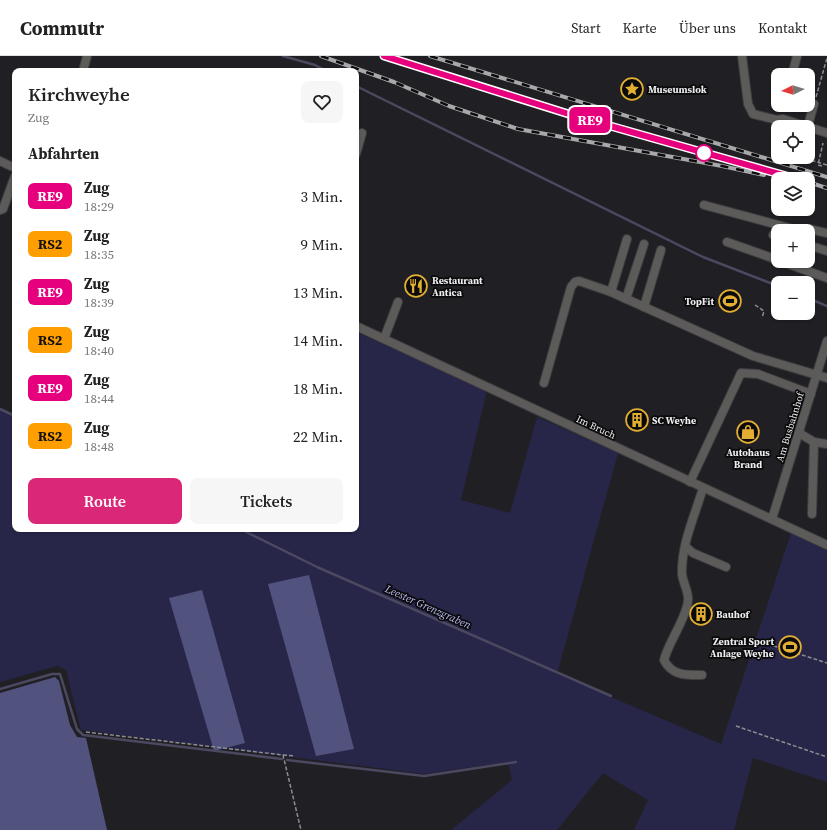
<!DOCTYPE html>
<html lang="de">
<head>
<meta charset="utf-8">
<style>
	:root { --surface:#fff; --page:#f6f6f6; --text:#222; --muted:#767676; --line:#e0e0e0; --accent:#db2777 }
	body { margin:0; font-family:"Source Serif 4",serif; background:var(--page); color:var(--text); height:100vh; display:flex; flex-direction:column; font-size:15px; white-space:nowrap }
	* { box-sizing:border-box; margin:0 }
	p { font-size:13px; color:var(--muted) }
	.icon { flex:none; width:22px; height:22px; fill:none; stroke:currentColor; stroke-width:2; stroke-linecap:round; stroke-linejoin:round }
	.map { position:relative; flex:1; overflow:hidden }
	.side { position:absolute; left:12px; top:12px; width:347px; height:464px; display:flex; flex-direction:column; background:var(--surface); border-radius:8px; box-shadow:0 1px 3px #0004 }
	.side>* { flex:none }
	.badge { padding:0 8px; border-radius:6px; font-size:14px; line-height:26px }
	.needle { width:26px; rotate:265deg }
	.fabs { position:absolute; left:771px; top:12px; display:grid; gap:8px }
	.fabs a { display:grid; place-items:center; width:44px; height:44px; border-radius:8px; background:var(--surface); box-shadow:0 1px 3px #0004; font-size:20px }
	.map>.badge { position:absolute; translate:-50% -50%; box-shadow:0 0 0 2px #fff }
	h2 { padding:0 16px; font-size:15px; line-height:36px }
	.round { display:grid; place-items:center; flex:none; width:42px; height:42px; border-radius:8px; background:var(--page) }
	.summary { display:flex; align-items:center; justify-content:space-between; height:68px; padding:0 16px }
	h1 { font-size:19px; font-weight:600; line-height:30px }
	.button { display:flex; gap:8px; margin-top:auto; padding:8px 16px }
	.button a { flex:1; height:46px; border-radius:8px; background:var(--accent); color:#fff; font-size:16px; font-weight:600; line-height:46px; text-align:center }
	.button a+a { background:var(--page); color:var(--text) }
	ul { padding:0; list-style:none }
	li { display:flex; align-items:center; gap:12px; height:48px; padding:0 16px }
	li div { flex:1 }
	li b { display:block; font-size:15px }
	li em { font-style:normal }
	li .badge { min-width:44px; font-weight:700; text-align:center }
	header { display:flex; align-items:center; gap:24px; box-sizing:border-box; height:56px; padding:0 20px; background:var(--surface); border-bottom:1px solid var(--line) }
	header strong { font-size:19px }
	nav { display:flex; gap:22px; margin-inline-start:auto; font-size:14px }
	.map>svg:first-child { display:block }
	.green { fill:#272649 }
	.forest { fill:#52527f }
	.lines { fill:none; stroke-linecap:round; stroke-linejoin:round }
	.stream { stroke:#4b4860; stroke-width:2.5 }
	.minor-casing { stroke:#3d3d40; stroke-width:10 }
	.path { stroke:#8d8d90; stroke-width:1.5; stroke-dasharray:4 2; stroke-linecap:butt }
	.minor { stroke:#5c5b59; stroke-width:8 }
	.rail-casing { stroke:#a8a8ab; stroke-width:4 }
	.rail { stroke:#0a0a0b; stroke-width:2.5; stroke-dasharray:8; stroke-linecap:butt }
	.line-casing { stroke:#fff; stroke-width:9 }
	.line { stroke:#e6007e; stroke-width:6 }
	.stop-dot { fill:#fff; stroke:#e6007e; stroke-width:2 }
	.labels { text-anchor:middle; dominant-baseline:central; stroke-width:3.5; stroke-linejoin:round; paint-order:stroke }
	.poi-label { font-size:10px; font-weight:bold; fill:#ededef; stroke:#0a0a0b; text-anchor:start }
	.street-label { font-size:10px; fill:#ededef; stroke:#0a0a0b }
	.water-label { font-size:11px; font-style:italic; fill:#babcf6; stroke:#0a0a0b }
</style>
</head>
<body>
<header>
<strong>Commutr</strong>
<nav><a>Start</a><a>Karte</a><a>Über uns</a><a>Kontakt</a></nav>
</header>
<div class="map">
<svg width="827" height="774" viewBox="0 0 827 774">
	<rect width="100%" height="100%" fill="#202024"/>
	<polygon class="green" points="356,276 487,334 461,444 510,457 537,361 618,397 557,618 721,688 791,477 827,495 827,726 753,702 734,774 634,774 648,744 603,717 557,774 451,774 512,724 508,706 424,718 81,674 66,614 57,610 0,626 0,352 15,359 15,473 356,473"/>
	<g class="forest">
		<polygon points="309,519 354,693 316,700 268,528"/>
		<polygon points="202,534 245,687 214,695 169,542"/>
		<polygon points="55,621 59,625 70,669 77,681 86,682 107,774 0,774 0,637"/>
	</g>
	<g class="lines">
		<g class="stream">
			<polyline points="283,0 315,9 326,15"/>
			<polyline points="356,30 703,201 778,230"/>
			<polyline points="808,242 827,250"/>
			<polyline points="0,353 15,360"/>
			<polyline points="240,473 317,511 611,640"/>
			<polyline points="0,633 52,618 60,618 77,673 83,679 282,703"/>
			<polyline points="287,704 424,720 516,706"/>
		</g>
		<g class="minor-casing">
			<g id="minor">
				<polyline points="742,0 748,48 753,58 777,64 783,63 827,77"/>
				<polyline points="83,15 87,0"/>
				<polyline points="792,19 797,0"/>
				<polyline points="809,66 814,48"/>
				<polyline points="356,98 362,77"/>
				<polyline points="0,105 15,112"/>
				<polyline points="704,149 797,174 809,173 827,177"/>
				<polyline points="0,154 3,153 15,120"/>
				<polyline points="773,179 778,181"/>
				<polyline points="727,186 778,204"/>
				<polyline points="808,189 827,195"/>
				<polyline points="780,205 827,222"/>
				<polyline points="611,236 627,183"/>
				<polyline points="626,243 644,188"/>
				<polyline points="644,251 661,194"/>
				<polyline points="356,270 827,489"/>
				<polyline points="384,283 398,246"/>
				<polyline points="544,327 571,231 575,226 579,225 611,236 753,300 827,322"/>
				<polyline points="799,377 814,386 827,388"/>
				<polyline points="690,426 741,317 758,318 811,338"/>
				<polyline points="812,458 814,386"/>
				<polyline points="772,463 827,285"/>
				<polyline points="686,491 693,497 726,511"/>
				<path d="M702 619C686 619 672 620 664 604 669 585 686 563 688 545 689 536 683 527 682 518 681 489 695 459 703 432"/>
			</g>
		</g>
		<g class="path">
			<polyline points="816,41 827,2"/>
			<polyline points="778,80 774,93 778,94"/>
			<polyline points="800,101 827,109"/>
			<polyline points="822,110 818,109 823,87"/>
			<polyline points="755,249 764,255 762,262"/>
			<polyline points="762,586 827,607"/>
			<polyline points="736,670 827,701"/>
			<polyline points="86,676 283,699 301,774"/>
			<polyline points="283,699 295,700"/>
		</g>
		<use href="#minor" class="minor"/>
		<g class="rail-casing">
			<g id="rail">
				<polyline points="321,0 394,26 449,50 518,73 722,110 764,119"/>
				<polyline points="384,0 575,60 797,123"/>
				<polyline points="430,0 827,121"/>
				<polyline points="808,126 827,132"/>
			</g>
		</g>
		<use href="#rail" class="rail"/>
	</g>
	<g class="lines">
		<g class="line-casing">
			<polyline id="line" points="384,0 575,60 797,123"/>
		</g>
		<use href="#line" class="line"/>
	</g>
	<defs>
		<g id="sight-ring" transform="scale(1.15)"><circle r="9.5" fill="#0a0a0b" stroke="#e2ae34" stroke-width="1.5"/><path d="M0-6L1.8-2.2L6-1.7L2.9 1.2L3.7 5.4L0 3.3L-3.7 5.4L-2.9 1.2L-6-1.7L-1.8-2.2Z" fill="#e2ae34"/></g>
		<g id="restaurant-ring" transform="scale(1.15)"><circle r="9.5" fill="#0a0a0b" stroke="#e2ae34" stroke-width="1.5"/><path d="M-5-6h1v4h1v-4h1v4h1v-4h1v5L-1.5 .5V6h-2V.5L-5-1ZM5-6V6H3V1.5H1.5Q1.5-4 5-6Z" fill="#e2ae34"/></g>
		<g id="stadium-ring" transform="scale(1.15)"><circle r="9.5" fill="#0a0a0b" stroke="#e2ae34" stroke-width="1.5"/><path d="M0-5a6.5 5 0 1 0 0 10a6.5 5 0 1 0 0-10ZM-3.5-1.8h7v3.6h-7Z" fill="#e2ae34"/></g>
		<g id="building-ring" transform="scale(1.15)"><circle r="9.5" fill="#0a0a0b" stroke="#e2ae34" stroke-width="1.5"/><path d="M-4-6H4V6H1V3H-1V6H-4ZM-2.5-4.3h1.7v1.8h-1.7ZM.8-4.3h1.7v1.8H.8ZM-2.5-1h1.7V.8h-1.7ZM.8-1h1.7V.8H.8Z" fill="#e2ae34"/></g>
		<g id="shop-ring" transform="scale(1.15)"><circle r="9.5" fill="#0a0a0b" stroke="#e2ae34" stroke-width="1.5"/><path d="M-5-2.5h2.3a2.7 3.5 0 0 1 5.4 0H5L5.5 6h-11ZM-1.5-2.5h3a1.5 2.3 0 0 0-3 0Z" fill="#e2ae34"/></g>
	</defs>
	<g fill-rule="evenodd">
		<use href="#sight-ring" x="632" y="33"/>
		<use href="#restaurant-ring" x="416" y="230"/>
		<use href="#stadium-ring" x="730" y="245"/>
		<use href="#building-ring" x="637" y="364"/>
		<use href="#shop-ring" x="748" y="376"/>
		<use href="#building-ring" x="701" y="558"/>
		<use href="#stadium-ring" x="790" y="591"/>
	</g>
	<circle class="stop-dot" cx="704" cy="97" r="8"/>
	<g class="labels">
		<g class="poi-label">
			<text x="648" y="33">Museumslok</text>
			<text x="432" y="224">Restaurant<tspan x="432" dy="12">Antica</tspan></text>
			<text x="714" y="245" text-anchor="end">TopFit</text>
			<text x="652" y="364">SC Weyhe</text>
			<text x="748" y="396" text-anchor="middle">Autohaus<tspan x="748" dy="12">Brand</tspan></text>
			<text x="716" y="558">Bauhof</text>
			<text x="774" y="585" text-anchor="end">Zentral Sport<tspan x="774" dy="12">Anlage Weyhe</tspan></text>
		</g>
		<g class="street-label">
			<text transform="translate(596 371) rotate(25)">Im Bruch</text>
			<text transform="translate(790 371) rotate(-73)">Am Busbahnhof</text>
		</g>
		<g class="water-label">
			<text transform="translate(428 551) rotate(24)">Leester Grenzgraben</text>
		</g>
	</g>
</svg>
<div class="fabs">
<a><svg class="needle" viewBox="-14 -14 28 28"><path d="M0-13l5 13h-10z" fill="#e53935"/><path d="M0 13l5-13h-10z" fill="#767676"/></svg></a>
<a><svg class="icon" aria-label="locate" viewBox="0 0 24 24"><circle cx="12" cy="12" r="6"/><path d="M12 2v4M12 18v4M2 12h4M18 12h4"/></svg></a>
<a><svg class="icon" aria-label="layers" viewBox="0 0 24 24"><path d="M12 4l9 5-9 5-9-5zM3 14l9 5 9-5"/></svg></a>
<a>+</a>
<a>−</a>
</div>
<b class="badge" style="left:590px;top:64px;background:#e6007e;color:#fff">RE9</b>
<section class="side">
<div class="summary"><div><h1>Kirchweyhe</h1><p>Zug</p></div><a class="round"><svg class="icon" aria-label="heart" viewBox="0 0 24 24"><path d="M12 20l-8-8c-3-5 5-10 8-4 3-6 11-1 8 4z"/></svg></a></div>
<h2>Abfahrten</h2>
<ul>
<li><span class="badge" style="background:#e6007e;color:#fff">RE9</span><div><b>Zug</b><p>18:29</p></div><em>3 Min.</em></li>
<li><span class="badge" style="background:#ff9e00;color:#111">RS2</span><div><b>Zug</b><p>18:35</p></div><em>9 Min.</em></li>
<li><span class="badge" style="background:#e6007e;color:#fff">RE9</span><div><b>Zug</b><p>18:39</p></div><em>13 Min.</em></li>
<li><span class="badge" style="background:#ff9e00;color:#111">RS2</span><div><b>Zug</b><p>18:40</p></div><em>14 Min.</em></li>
<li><span class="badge" style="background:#e6007e;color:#fff">RE9</span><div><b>Zug</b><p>18:44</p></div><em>18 Min.</em></li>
<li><span class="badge" style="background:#ff9e00;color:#111">RS2</span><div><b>Zug</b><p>18:48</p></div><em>22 Min.</em></li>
</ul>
<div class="button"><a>Route</a><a>Tickets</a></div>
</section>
</div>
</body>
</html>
